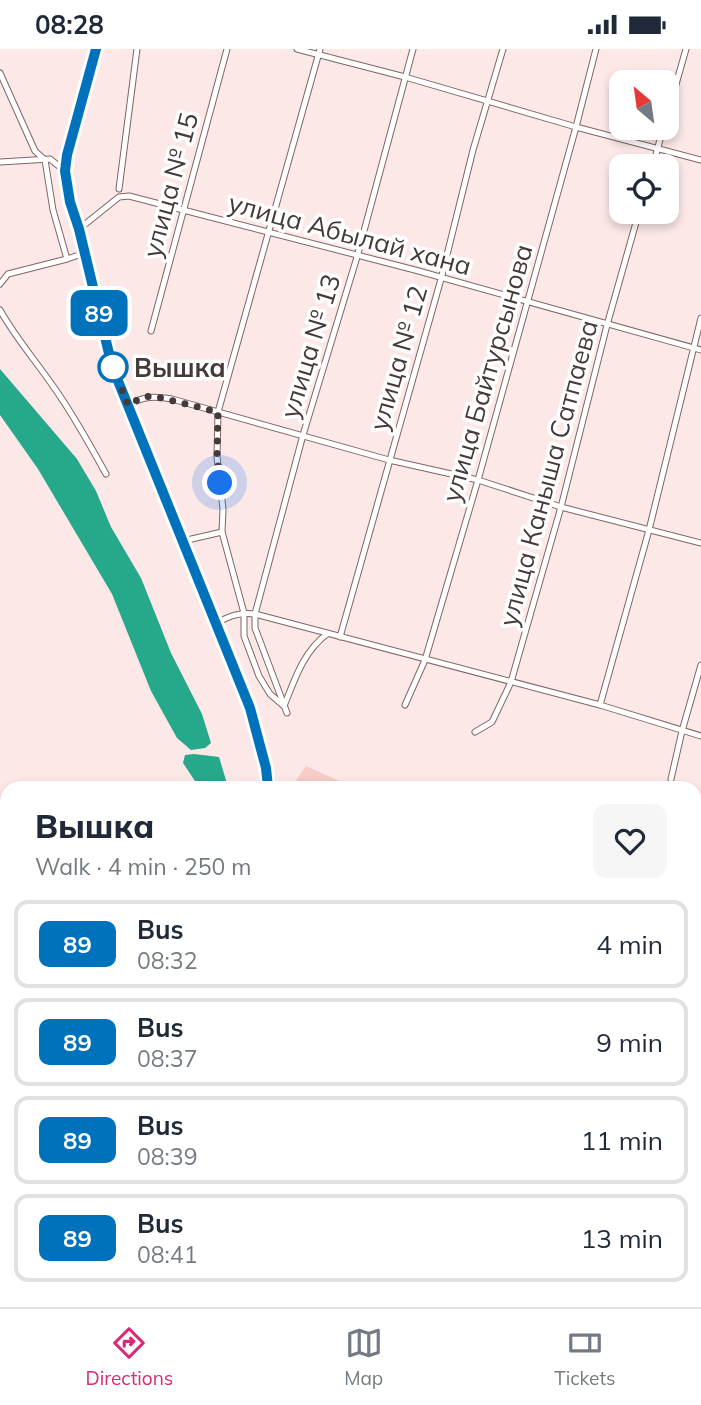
<!DOCTYPE html>
<html lang="en">
<head>
<meta charset="utf-8">
<style>
	:root { --surface:#fff; --page:#f6f6f7; --text:#1f2937; --muted:#747a83; --line:#e0e1e3; --accent:#db2777 }
	body { margin:0; font-family:Mulish,sans-serif; background:var(--page); color:var(--text); height:100vh; display:flex; flex-direction:column; font-size:26px; white-space:nowrap }
	* { box-sizing:border-box; margin:0 }
	p { font-size:23px; color:var(--muted) }
	.icon { flex:none; width:38px; height:38px; fill:none; stroke:currentColor; stroke-width:2; stroke-linecap:round; stroke-linejoin:round }
	.map { position:relative; flex:1; overflow:hidden }
	.sheet { position:absolute; left:0px; top:732px; width:702px; height:527px; display:flex; flex-direction:column; background:var(--surface); border-radius:21px 21px 0 0; box-shadow:0 4px 10px #0003 }
	.sheet>* { flex:none }
	.badge { padding:0 14px; border-radius:10px; font-size:24px; line-height:46px }
	.needle { width:46px; rotate:331deg }
	.fabs { position:absolute; left:609px; top:21px; display:grid; gap:14px }
	.fabs a { display:grid; place-items:center; width:70px; height:70px; border-radius:14px; background:var(--surface); box-shadow:0 4px 10px #0003; font-size:35px }
	.you { position:absolute; width:35px; height:35px; margin:-18px; border:5px solid #fff; border-radius:50%; background:#1a73e8; box-shadow:0 0 0 10px #1a73e833 }
	.map>.badge { position:absolute; translate:-50% -50%; box-shadow:0 0 0 4px #fff }
	.round { display:grid; place-items:center; flex:none; width:74px; height:74px; border-radius:14px; background:var(--page) }
	.headline { display:flex; align-items:center; justify-content:space-between; height:119px; padding:0 35px }
	h1 { font-size:33px; font-weight:800; line-height:52px }
	ul { padding:0; list-style:none }
	li { display:flex; align-items:center; gap:21px; height:88px; margin:0 14px 10px; padding:0 21px; border:4px solid var(--line); border-radius:14px }
	li div { flex:1 }
	li b { display:block; font-size:26px }
	li em { font-style:normal }
	li .badge { min-width:77px; font-weight:700; text-align:center }
	.status { display:flex; justify-content:space-between; align-items:center; height:49px; padding:0 35px; background:var(--surface); direction:ltr }
	.status svg { height:19px; fill:currentColor }
	.menu { display:flex; justify-content:space-around; align-items:center; height:98px; border-top:2px solid var(--line); background:var(--surface); font-size:19px; color:var(--muted) }
	.menu a { display:grid; justify-items:center; gap:4px }
	.menu .on { color:var(--accent) }
	.map>svg:first-child { display:block }
	.green { fill:#f8cbc9 }
	.water { fill:#26a88b }
	.lines { fill:none; stroke-linecap:round; stroke-linejoin:round }
	.minor-casing { stroke:#806564; stroke-width:7 }
	.tertiary-casing { stroke:#806564; stroke-width:9 }
	.trunk-casing { stroke:#cfcccc; stroke-width:10 }
	.minor { stroke:#fff; stroke-width:5 }
	.tertiary { stroke:#fff; stroke-width:7 }
	.trunk { stroke:#e69a9b; stroke-width:9 }
	.line-casing { stroke:#fff; stroke-width:16 }
	.line { stroke:#0072bc; stroke-width:10 }
	.walk { stroke:#463a39; stroke-width:7; stroke-dasharray:0 12.6 }
	.stop-dot { fill:#fff; stroke:#0072bc; stroke-width:3.5 }
	.labels { text-anchor:middle; dominant-baseline:central; stroke-width:7; stroke-linejoin:round; paint-order:stroke }
	.street-label { font-size:26px; fill:#463a39; stroke:#fff }
	.stop-label { font-size:26px; font-weight:bold; fill:#463a39; stroke:#fff; text-anchor:start }
</style>
</head>
<body>
<div class="status"><b>08:28</b><svg viewBox="0 0 49 12"><path d="M0 12V9h3v3zM5 12V6h3v6zM10 12V3h3v9zM15 12V0h3v12zM26 1h20v11H26zM47 4h2v5h-2z"/></svg></div>
<div class="map">
<svg width="701" height="1258" viewBox="0 0 701 1258">
	<rect width="100%" height="100%" fill="#fbe8e7"/>
	<polygon class="green" points="306,717 346,735 383,738 291,738"/>
	<g class="water">
		<polygon points="0,320 77,410 96,442 111,478 141,529 171,604 202,665 211,694 205,699 191,701 177,689 151,642 112,545 38,420 0,366"/>
		<polygon points="194,705 219,708 228,738 199,738 183,714 185,706"/>
		<path d="M4 950H7V994H4C0 978 0 966 4 950Z"/>
	</g>
	<g class="lines">
		<g class="minor-casing">
			<g id="minor">
				<path d="M96 0 67 106 65 122 70 153 79 180 112 317 216 574C230 567 239 563 255 565L600 656 701 687"/>
				<polyline points="297,0 405,28 576,78 701,111"/>
				<path d="M320 0 218 363 217 408 223 460 222 483 244 564V587L259 627 270 645 284 657C295 630 303 603 327 585"/>
				<polyline points="0,24 35,102 45,111 53,161 67,210 8,225 0,235"/>
				<polyline points="667,67 686,0"/>
				<polyline points="0,113 50,110 65,122"/>
				<polyline points="653,117 663,79"/>
				<polyline points="119,140 137,0"/>
				<polyline points="79,180 119,148 129,147 415,221 701,301"/>
				<polyline points="67,210 85,204"/>
				<path d="M0 261C15 288 35 311 53 337 73 365 89 394 106 425"/>
				<polyline points="151,282 227,0"/>
				<path d="M128 356C144 347 154 347 172 350L389 411 478 431 561 458 701 494"/>
				<polyline points="183,492 222,483"/>
				<polyline points="340,588 441,230 473,101 503,0"/>
				<polyline points="405,656 425,611 478,431 576,78 596,0"/>
				<polyline points="600,656 649,481 701,269"/>
				<polyline points="287,664 255,579 255,565 303,386 357,208 413,0"/>
				<polyline points="475,683 492,673 511,633 561,458 607,276 639,163"/>
				<polyline points="671,730 682,682 701,616"/>
				<polyline points="695,1199 701,1190"/>
				<polyline points="656,1258 660,1251"/>
			</g>
		</g>
		<g class="tertiary-casing">
			<g id="tertiary">
				<path d="M216 574C237 627 263 681 268 738"/>
				<polyline points="210,1258 211,1251"/>
			</g>
		</g>
		<g class="trunk-casing">
			<g id="trunk">
				<polyline points="0,1226 7,1229"/>
				<polyline points="0,1235 7,1238"/>
				<polyline points="36,1251 51,1258"/>
				<polyline points="59,1251 75,1258"/>
			</g>
		</g>
		<use href="#minor" class="minor"/>
		<use href="#tertiary" class="tertiary"/>
		<use href="#trunk" class="trunk"/>
	</g>
	<g class="lines">
		<g class="line-casing">
			<polyline id="line" points="96,0 67,106 65,122 70,153 79,180 112,317 250,659 266,719 268,738"/>
		</g>
		<use href="#line" class="line"/>
		<polyline class="walk" points="113,318 128,356 143,348 153,347 218,363 217,408 220,434"/>
	</g>
	<circle class="stop-dot" cx="113" cy="318" r="14"/>
	<g class="labels">
		<g class="street-label">
			<text transform="translate(170 136) rotate(-75)">улица № 15</text>
			<text transform="translate(350 185) rotate(15)">улица Абылай хана</text>
			<text transform="translate(310 297) rotate(-73)">улица № 13</text>
			<text transform="translate(398 309) rotate(-74)">улица № 12</text>
			<text transform="translate(487 324) rotate(-74)">улица Байтурсынова</text>
			<text transform="translate(548 424) rotate(-75)">улица Каныша Сатпаева</text>
		</g>
		<g class="stop-label">
			<text x="134" y="318">Вышка</text>
		</g>
	</g>
</svg>
<div class="fabs">
<a><svg class="needle" viewBox="-14 -14 28 28"><path d="M0-13l5 13h-10z" fill="#e53935"/><path d="M0 13l5-13h-10z" fill="#747a83"/></svg></a>
<a><svg class="icon" aria-label="locate" viewBox="0 0 24 24"><circle cx="12" cy="12" r="6"/><path d="M12 2v4M12 18v4M2 12h4M18 12h4"/></svg></a>
</div>
<div class="you" style="left:220px;top:434px"></div>
<b class="badge" style="left:99px;top:264px;background:#0072bc;color:#fff">89</b>
<section class="sheet">
<div class="headline"><div><h1>Вышка</h1><p>Walk · 4 min · 250 m</p></div><a class="round"><svg class="icon" aria-label="heart" viewBox="0 0 24 24"><path d="M12 20l-8-8c-3-5 5-10 8-4 3-6 11-1 8 4z"/></svg></a></div>
<ul>
<li><span class="badge" style="background:#0072bc;color:#fff">89</span><div><b>Bus</b><p>08:32</p></div><em>4 min</em></li>
<li><span class="badge" style="background:#0072bc;color:#fff">89</span><div><b>Bus</b><p>08:37</p></div><em>9 min</em></li>
<li><span class="badge" style="background:#0072bc;color:#fff">89</span><div><b>Bus</b><p>08:39</p></div><em>11 min</em></li>
<li><span class="badge" style="background:#0072bc;color:#fff">89</span><div><b>Bus</b><p>08:41</p></div><em>13 min</em></li>
</ul>
</section>
</div>
<nav class="menu">
<a class="on"><svg class="icon" aria-label="directions" viewBox="0 0 24 24"><path d="M12 3l9 9-9 9-9-9zM9 14v-3h6M13 9l2 2-2 2"/></svg>Directions</a>
<a><svg class="icon" aria-label="map" viewBox="0 0 24 24"><path d="M3 6l6-2 6 2 6-2v14l-6 2-6-2-6 2zM9 4v14M15 6v14"/></svg>Map</a>
<a><svg class="icon" aria-label="tickets" viewBox="0 0 24 24"><path d="M3 7h18v10H3zM15 7v10"/></svg>Tickets</a>
</nav>
</body>
</html>
